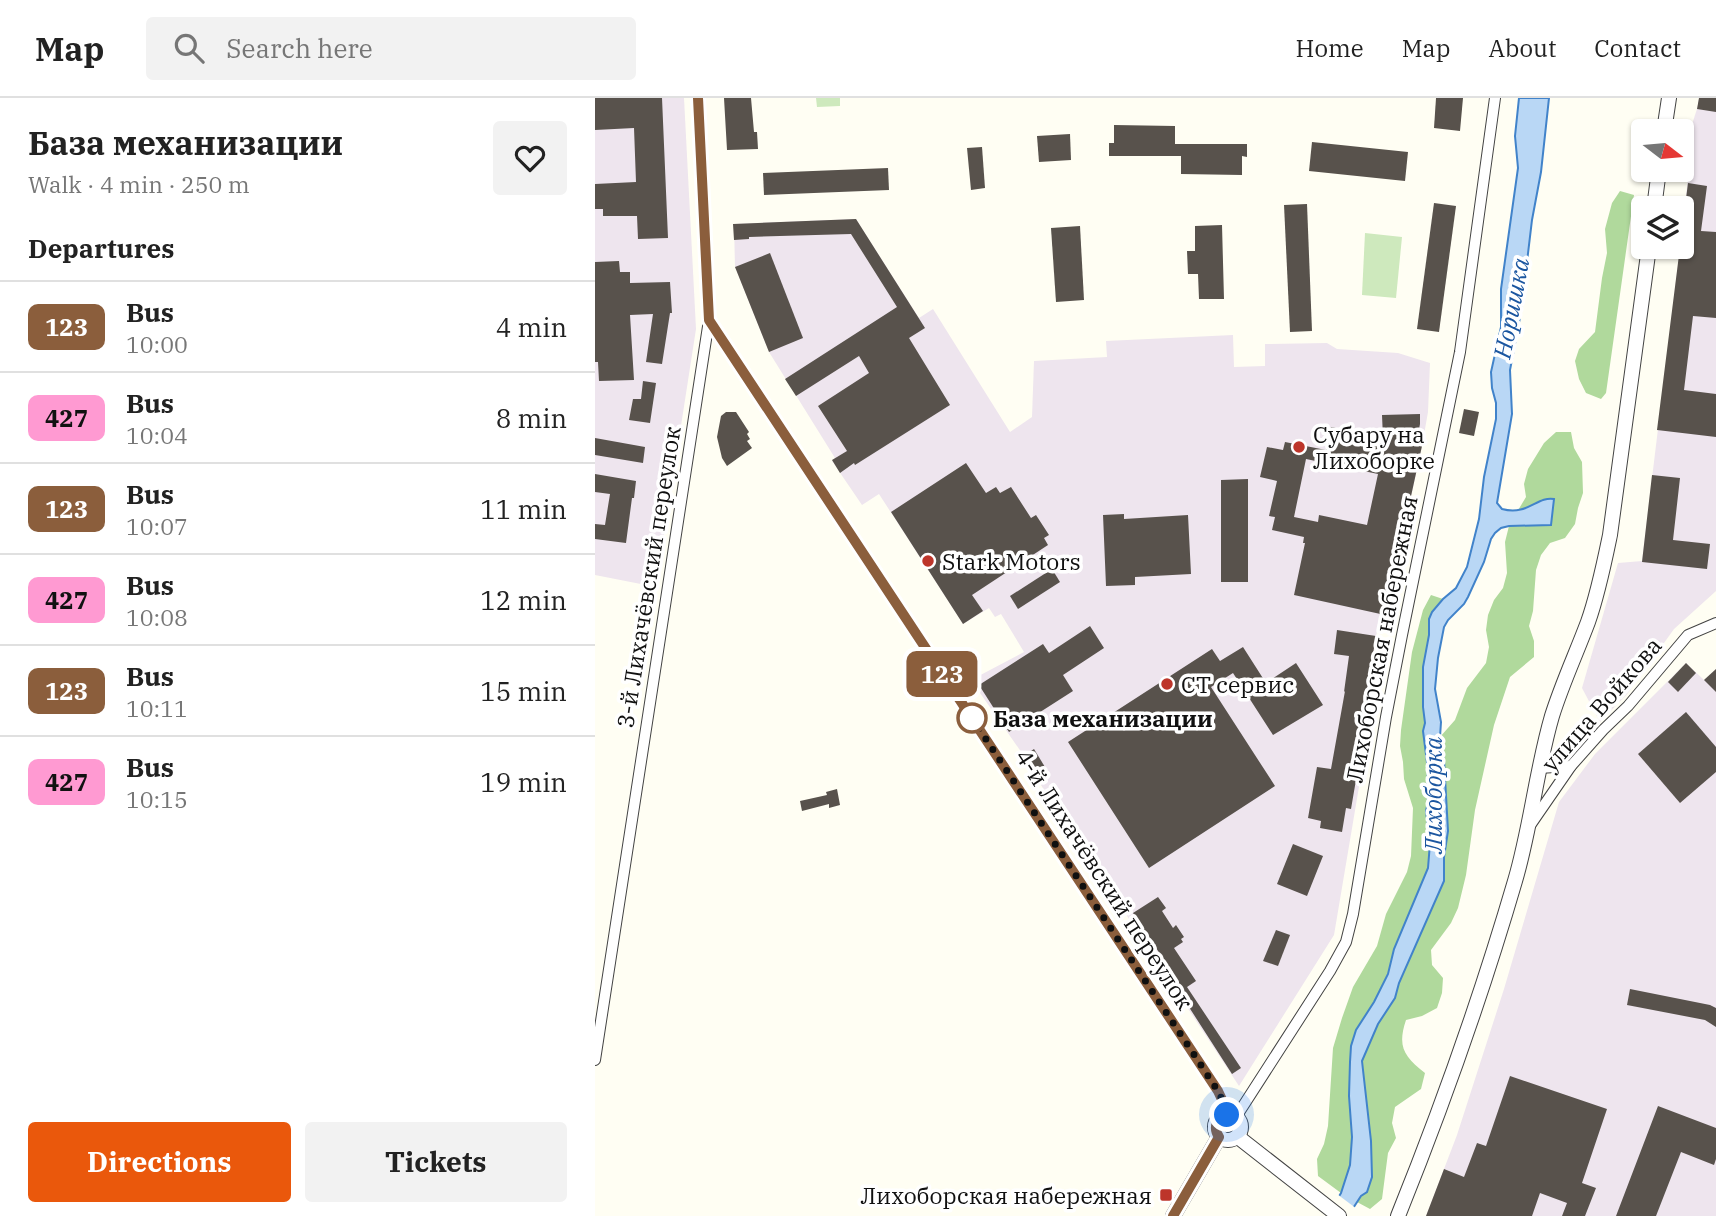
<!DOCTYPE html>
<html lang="en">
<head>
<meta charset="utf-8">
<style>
	:root { --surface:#fff; --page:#f2f2f2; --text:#222; --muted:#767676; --line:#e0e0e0; --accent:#ea580c }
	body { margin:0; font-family:"IBM Plex Serif",serif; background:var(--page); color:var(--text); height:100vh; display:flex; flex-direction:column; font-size:26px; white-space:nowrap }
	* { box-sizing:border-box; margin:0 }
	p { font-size:23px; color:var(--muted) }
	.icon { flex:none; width:38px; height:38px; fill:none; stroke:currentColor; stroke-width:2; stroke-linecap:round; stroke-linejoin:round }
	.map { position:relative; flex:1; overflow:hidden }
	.sheet { display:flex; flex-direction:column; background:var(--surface); width:595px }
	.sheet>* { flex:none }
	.badge { padding:0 14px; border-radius:10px; font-size:24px; line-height:46px }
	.needle { width:46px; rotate:106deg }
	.fabs { position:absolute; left:1036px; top:21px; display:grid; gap:14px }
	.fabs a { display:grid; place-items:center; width:63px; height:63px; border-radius:7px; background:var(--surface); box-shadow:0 2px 5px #0004; font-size:35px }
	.you { position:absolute; width:35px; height:35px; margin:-18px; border:5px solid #fff; border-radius:50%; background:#1a73e8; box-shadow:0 0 0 10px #1a73e833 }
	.map>.badge { position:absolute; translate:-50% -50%; box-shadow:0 0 0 4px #fff }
	h2 { padding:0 28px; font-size:26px; line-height:63px }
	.round { display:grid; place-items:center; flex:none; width:74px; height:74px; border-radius:7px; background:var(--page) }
	.summary { display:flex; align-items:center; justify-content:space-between; height:119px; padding:0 28px }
	h1 { font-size:33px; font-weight:800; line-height:52px }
	.cta { display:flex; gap:14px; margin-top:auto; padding:14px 28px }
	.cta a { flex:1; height:80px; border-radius:7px; background:var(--accent); color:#fff; font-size:28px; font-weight:800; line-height:80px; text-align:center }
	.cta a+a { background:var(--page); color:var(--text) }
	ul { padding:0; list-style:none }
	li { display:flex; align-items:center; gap:21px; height:91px; padding:0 28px; border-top:2px solid var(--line) }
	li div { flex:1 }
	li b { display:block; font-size:26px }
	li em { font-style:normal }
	li .badge { min-width:77px; font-weight:700; text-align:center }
	header { display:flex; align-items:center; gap:42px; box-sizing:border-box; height:98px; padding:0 35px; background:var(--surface); border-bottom:2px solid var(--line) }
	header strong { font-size:33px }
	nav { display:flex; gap:38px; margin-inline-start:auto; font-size:24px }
	.search { width:490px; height:63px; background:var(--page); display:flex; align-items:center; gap:18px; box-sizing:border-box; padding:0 24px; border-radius:7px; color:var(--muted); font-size:26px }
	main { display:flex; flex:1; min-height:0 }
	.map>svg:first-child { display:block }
	.industrial { fill:#eee5ee }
	.green { fill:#cee9bd }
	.forest { fill:#b0d99c }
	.water { fill:#b9d7f5; stroke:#4183ca; stroke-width:2 }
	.pier { fill:#fffef3 }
	.building { fill:#58524c; fill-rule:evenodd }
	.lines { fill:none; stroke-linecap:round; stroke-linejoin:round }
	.minor-casing { stroke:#434343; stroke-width:12 }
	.tertiary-casing { stroke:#434343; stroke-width:16 }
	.minor { stroke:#fff; stroke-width:10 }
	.tertiary { stroke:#fff; stroke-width:14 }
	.line-casing { stroke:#fff; stroke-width:16 }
	.line { stroke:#8b5e3c; stroke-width:10 }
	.walk { stroke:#101010; stroke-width:7; stroke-dasharray:0 12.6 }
	.poi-dot { fill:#bd352a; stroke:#fff; stroke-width:2.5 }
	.stop-dot { fill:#fff; stroke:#8b5e3c; stroke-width:3.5 }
	.labels { text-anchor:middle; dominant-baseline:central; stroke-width:7; stroke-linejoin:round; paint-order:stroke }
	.poi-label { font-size:23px; fill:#101010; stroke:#fff; text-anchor:start }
	.street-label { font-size:23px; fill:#101010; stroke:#fff }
	.stop-label { font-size:23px; font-weight:bold; fill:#101010; stroke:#fff; text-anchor:start }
	.water-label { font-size:24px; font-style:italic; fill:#1b56a0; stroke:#fff }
</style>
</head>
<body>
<header>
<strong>Map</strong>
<div class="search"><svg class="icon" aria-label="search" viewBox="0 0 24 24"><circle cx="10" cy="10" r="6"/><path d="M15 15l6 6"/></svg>Search here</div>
<nav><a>Home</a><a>Map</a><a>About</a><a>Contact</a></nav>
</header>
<main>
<section class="sheet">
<div class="summary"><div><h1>База механизации</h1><p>Walk · 4 min · 250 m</p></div><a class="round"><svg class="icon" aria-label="heart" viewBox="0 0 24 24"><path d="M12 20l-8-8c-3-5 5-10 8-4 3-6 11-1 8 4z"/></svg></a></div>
<h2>Departures</h2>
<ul>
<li><span class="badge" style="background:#8b5e3c;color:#fff">123</span><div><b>Bus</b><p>10:00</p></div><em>4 min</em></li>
<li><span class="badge" style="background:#ff9ad2;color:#111">427</span><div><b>Bus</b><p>10:04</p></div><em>8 min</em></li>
<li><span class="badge" style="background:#8b5e3c;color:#fff">123</span><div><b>Bus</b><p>10:07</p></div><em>11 min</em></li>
<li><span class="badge" style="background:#ff9ad2;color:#111">427</span><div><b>Bus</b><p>10:08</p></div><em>12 min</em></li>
<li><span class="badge" style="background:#8b5e3c;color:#fff">123</span><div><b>Bus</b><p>10:11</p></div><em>15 min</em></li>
<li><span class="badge" style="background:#ff9ad2;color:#111">427</span><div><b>Bus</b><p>10:15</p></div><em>19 min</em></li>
</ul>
<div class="cta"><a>Directions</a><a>Tickets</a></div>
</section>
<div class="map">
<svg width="1121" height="1118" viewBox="0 0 1121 1118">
	<rect width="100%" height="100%" fill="#fffef3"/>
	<g class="industrial">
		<polygon points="0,0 89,0 101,231 61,489 0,477"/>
		<polygon points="1104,0 1121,0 1121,493 1079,531 1033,595 1005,624 987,590 1023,465 1047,463 1085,149 1087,149 1087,132 1094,71 1087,69 1087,57 1102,11"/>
		<polygon points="261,121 324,220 338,211 415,334 437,319 439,263 512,259 511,243 638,237 639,269 670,268 670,246 732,245 742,251 803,255 835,265 833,314 827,348 788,529 783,528 782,533 775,580 779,581 778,587 774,587 760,664 768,665 739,837 644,988 442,681 443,680 429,658 376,582 429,554 406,516 400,519 394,510 368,526 284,396 267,407 237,363 240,360 174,254 140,169 139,126"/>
		<polygon points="1091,565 1109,582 1121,571 1121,1118 831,1118 862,1037 909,891 964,704 1000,656"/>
	</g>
	<g class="green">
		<polygon points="221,0 245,0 245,8 222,9"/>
		<polygon points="770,135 807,139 801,200 767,197"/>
	</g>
	<g class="forest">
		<polygon points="1025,93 1039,97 1011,295 1006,301 991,295 984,281 980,263 984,251 1000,234 1007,180 1012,155 1010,131 1017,105"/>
		<path d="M961 334H976L979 350 987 364 988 395 983 410 980 426 970 440 955 445 946 457 941 472 938 513 934 528 939 543V559L915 579 899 627 880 712 871 777 863 810 856 825 836 852 837 867 848 880 847 895 842 910 827 918 811 922C802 949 809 958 830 975L826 991 800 1009 797 1025 801 1040 793 1055 787 1101 775 1111 762 1104 777 1079 776 1043 767 963 783 926 800 900 804 885 849 783V759L853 733 849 662 845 639 860 622 872 590 891 565 894 549 891 532 893 517 899 502 908 490 912 475 910 444 914 428 956 427 959 401C949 400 933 410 922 414L931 399 929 386 933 371 949 345Z"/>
		<polygon points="836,497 848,501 837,514 833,529 834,536 827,576 830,625 828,633 833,672 832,688 833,696 831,713 835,745 833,770 799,851 793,875 779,904 761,932 757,948 754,998 757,1039 755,1067 746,1095 723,1078 722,1061 729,1046 733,1028 738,950 747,920 758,889 782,848 791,816 812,774 816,758 818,710 809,681 808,664 805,648 806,632 817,554 828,512"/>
	</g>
	<path class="water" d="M924 0H954L946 74 937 122 926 214 915 272 917 316 902 405 907 411C933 418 942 398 959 401L956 427 914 428 906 430 900 435 896 441 889 464 873 499 869 506 853 522 849 529 843 560 840 591 846 624 845 639 849 662 853 733 849 759V783L804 885 800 900 783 926 767 963 776 1043 777 1079 772 1094 766 1098 753 1118H732L746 1095 755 1067 757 1039 754 998 755 964 756 948 761 932 779 904 793 876 799 851 833 770 835 745 831 713 833 704 832 688 833 672 828 633 830 625 828 609V569L834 537V521L837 514 848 501 861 490 872 469 884 421 889 379 901 321V305L897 290 896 274 906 229V191L923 70 920 38Z"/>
	<polygon class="pier" points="742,1096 762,1111 757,1118 729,1118"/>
	<g class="building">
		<polygon points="0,0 67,0 73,140 43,141 42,118 8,118 8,111 0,111 0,86 41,84 39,30 0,32"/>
		<polygon points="129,0 156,0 159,34 162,34 163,51 132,52"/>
		<polygon points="841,0 868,0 865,33 839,30"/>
		<polygon points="1104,0 1121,0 1121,14 1102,11"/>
		<polygon points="519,27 580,28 580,46 652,46 652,59 647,58 647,77 586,76 586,58 514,58 514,45 519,45"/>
		<polygon points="475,36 476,62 444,64 442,38"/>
		<polygon points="717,44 813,54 810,83 714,73"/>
		<polygon points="387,49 390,90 376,92 372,50"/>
		<polygon points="293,70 294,92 169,97 168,75"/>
		<polygon points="1093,85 1112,88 1106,133 1121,134 1121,220 1098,218 1089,292 1121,296 1121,339 1062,332 1085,149 1087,149 1087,132"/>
		<polygon points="839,105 861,108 844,234 822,231"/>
		<polygon points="712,106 717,233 695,234 689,107"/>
		<polygon points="261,121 330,230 314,240 355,307 260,367 259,365 245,375 237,362 252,353 223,308 274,275 264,258 201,298 190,281 302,209 256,136 154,139 154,141 139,142 138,126"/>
		<polygon points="627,127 629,201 604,201 603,176 593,176 592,153 600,153 600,128"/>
		<polygon points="485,128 489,202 461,204 456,130"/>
		<polygon points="175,155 208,240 174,254 140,169"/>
		<polygon points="24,163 25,174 35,174 35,185 75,184 77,215 75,215 67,266 51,264 58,216 35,217 39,282 4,283 3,264 0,264 0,164"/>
		<polygon points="48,283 61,285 55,325 34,322 38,301 46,301"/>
		<polygon points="869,311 884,314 879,338 864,335"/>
		<polygon points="131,314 141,314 154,334 152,336 155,341 152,343 157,350 132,368 127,360 122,339 126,318"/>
		<path d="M825 316V326L821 347 827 348 790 517 699 497 710 445H708L709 439 677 432 680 419 674 418 682 383 665 379 672 349 688 352 690 344 731 352 736 329 788 340 787 317ZM711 361 783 376 772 427 724 417 723 424 699 419Z"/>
		<polygon points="0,340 50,349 48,365 0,357"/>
		<polygon points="371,365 391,395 401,389 405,395 416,389 436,420 441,417 454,437 449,440 453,447 377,497 388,513 368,526 296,414"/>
		<polygon points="0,376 41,383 39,400 37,400 31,445 0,441 0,426 10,427 15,396 0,394"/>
		<polygon points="1057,377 1085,380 1078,442 1115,446 1112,471 1047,464"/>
		<polygon points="653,381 653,484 626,484 626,382"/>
		<polygon points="529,416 529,421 593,417 596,476 540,479 540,487 511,488 508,417"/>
		<polygon points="457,471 465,484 423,511 415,498"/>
		<polygon points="495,528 509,550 468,577 478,593 414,634 384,587 448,546 454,555"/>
		<polygon points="742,532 781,538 758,675 762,676 756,711 751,710 747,734 725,730 726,723 713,720 722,669 736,671 750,593 749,594 754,558 739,556"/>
		<polygon points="648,549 671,585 701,565 728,607 678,637 638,575 616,589 680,688 554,770 473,644 617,551 625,563"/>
		<polygon points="1091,565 1101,575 1083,594 1073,584"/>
		<polygon points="1121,571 1121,594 1109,582"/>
		<polygon points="1091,614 1121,649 1121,674 1085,705 1043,656"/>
		<polygon points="439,651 453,674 443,680 429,658"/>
		<polygon points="242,691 245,707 234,710 234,706 207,713 205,703 232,697 231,694"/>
		<polygon points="698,746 728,758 712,798 682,786"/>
		<polygon points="563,799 571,810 567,813 578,830 581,827 589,839 586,841 588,844 579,850 601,883 592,889 646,970 637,976 565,864 569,862 538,815"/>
		<polygon points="681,832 695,837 683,868 668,863"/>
		<polygon points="1035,891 1115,907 1121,910 1121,929 1110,922 1032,907"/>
		<polygon points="915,978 1012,1011 987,1085 1001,1090 990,1118 967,1118 972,1105 945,1095 937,1118 831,1118 849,1071 869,1079 882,1045 891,1048"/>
		<polygon points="1063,1008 1121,1030 1121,1061 1119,1067 1086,1054 1061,1118 1021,1118"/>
	</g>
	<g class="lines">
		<g class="minor-casing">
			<g id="minor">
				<polyline points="114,222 623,993 630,1008 632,1017"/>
				<polyline points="944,670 976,668"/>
				<polyline points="936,726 976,668 1008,632 1033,608 1093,537 1121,525"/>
				<polyline points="0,962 114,222 103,0"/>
				<polyline points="641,1019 735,873 751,844 758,816 791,619 807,537 865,254 900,0"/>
			</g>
		</g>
		<g class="tertiary-casing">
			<g id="tertiary">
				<polyline points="1069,33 1074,0"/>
				<polyline points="1059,110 1064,72"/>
				<circle cx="633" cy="1029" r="13"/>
				<polyline points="643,1039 744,1118"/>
				<polyline points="578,1118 624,1039"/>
				<path d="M803 1118C847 1009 887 896 920 783 936 729 941 673 957 618 967 586 981 556 993 524 1003 496 1009 466 1015 437L1054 149"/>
			</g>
		</g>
		<use href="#minor" class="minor"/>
		<use href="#tertiary" class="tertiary"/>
	</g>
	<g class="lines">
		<g class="line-casing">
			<path id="line" d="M103 0 114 222 623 993 630 1008 632 1017C621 1020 618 1030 624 1039L578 1118"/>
		</g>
		<use href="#line" class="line"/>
		<polyline class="walk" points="377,620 623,993 630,1008 632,1017"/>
	</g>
	<g class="poi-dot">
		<circle cx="704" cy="349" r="7"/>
		<circle cx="333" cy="463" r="7"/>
		<circle cx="572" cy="586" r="7"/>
		<rect x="564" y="1090" width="14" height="14" rx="3.5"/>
	</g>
	<circle class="stop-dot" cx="377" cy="620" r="14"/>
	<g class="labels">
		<g class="poi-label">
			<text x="718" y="336">Субару на<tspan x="718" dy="26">Лихоборке</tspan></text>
			<text x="347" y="463">Stark Motors</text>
			<text x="586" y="586">СТ сервис</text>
			<text x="557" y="1097" text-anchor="end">Лихоборская набережная</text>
		</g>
		<g class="street-label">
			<text transform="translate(53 479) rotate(-81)">3-й Лихачёвский переулок</text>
			<text transform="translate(786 541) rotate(-79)">Лихоборская набережная</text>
			<text transform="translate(1006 606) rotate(-49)">улица Войкова</text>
			<text transform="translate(510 781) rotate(57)">4-й Лихачёвский переулок</text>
		</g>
		<g class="stop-label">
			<text x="398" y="620">База механизации</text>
		</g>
		<g class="water-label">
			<text transform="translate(916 210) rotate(-79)">Норишка</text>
			<text transform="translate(838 697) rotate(-90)">Лихоборка</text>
		</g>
	</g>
</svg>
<div class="fabs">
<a><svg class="needle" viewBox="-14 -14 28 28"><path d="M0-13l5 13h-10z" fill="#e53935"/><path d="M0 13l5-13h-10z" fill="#767676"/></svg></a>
<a><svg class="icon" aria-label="layers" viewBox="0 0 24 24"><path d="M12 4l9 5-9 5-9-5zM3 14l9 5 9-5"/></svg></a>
</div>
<div class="you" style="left:632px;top:1017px"></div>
<b class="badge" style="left:347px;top:576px;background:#8b5e3c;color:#fff">123</b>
</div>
</main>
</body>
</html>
